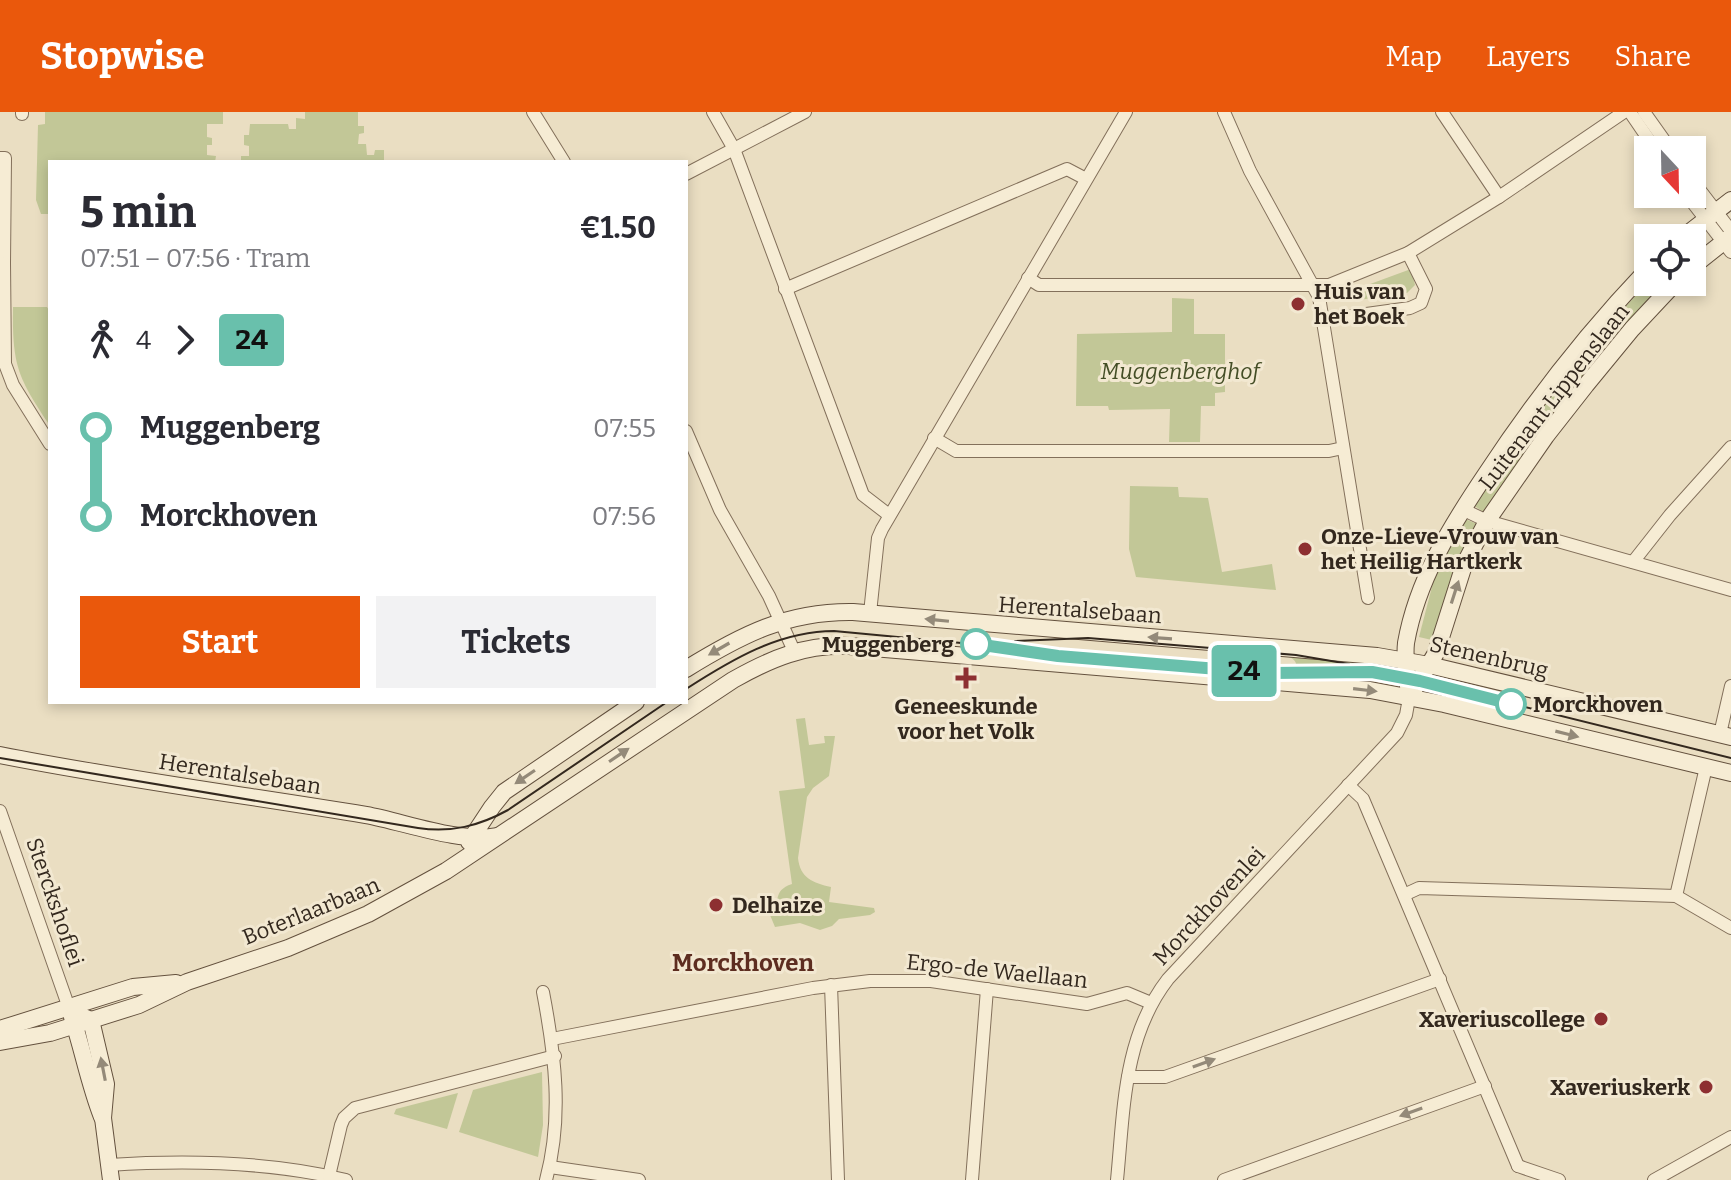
<!DOCTYPE html>
<html lang="en">
<head>
<meta charset="utf-8">
<style>
	:root { --surface:#fff; --page:#f2f2f3; --text:#2b2b33; --muted:#7c7c81; --accent:#ea580c }
	body { margin:0; font-family:Bitter,serif; background:var(--page); color:var(--text); height:100vh; display:flex; flex-direction:column; font-size:30px; white-space:nowrap }
	* { box-sizing:border-box; margin:0 }
	p { font-size:26px; color:var(--muted) }
	.icon { flex:none; width:44px; height:44px; fill:none; stroke:currentColor; stroke-width:2; stroke-linecap:round; stroke-linejoin:round }
	.map { position:relative; flex:1; overflow:hidden }
	.details { position:absolute; left:48px; top:48px; width:640px; height:544px; display:flex; flex-direction:column; background:var(--surface); border-radius:0px; box-shadow:0 4px 12px #0003 }
	.details>* { flex:none }
	.badge { padding:0 16px; border-radius:6px; font-size:28px; line-height:52px }
	.needle { width:52px; rotate:158deg }
	.controls { position:absolute; left:1634px; top:24px; display:grid; gap:16px }
	.controls a { display:grid; place-items:center; width:72px; height:72px; border-radius:0px; background:var(--surface); box-shadow:0 4px 12px #0003; font-size:40px }
	.map>.badge { position:absolute; translate:-50% -50%; box-shadow:0 0 0 4px #fff }
	.legs { display:flex; align-items:center; gap:12px; height:88px; padding:0 32px; font-size:26px }
	.legs p { margin-inline-start:auto }
	.overview { display:flex; align-items:center; justify-content:space-between; height:136px; padding:0 32px }
	h1 { font-size:44px; font-weight:700; line-height:60px }
	.action { display:flex; gap:16px; margin-top:auto; padding:16px 32px }
	.action a { flex:1; height:92px; border-radius:0px; background:var(--accent); color:#fff; font-size:32px; font-weight:700; line-height:92px; text-align:center }
	.action a+a { background:var(--page); color:var(--text) }
	ul { padding:0 32px; list-style:none }
	li { display:flex; align-items:center; gap:28px; height:88px; font-size:30px }
	li i { display:grid; place-items:center; width:12px; height:100%; margin:0 10px; background:currentColor }
	li i::after { content:''; width:20px; height:20px; margin:-10px; border:6px solid; border-radius:50%; background:var(--surface) }
	li p { margin-inline-start:auto }
	li:first-child i { background:linear-gradient(#0000 50%,currentColor 0) }
	li:last-child i { background:linear-gradient(currentColor 50%,#0000 0) }
	header { display:flex; align-items:center; gap:48px; box-sizing:border-box; height:112px; padding:0 40px; background:var(--accent); color:#fff }
	header strong { font-size:38px }
	nav { display:flex; gap:44px; margin-inline-start:auto; font-size:28px }
	.map>svg:first-child { display:block }
	.green { fill:#c2c797 }
	.lines { fill:none; stroke-linecap:round; stroke-linejoin:round }
	.street-casing { stroke:#83705b; stroke-width:14 }
	.secondary-casing { stroke:#64513e; stroke-width:18 }
	.street { stroke:#f6ecd4; stroke-width:12 }
	.secondary { stroke:#f6ecd4; stroke-width:16 }
	.tram { stroke:#33281e; stroke-width:2 }
	.oneway { fill:#948a79 }
	.line-1-casing { stroke:#fff; stroke-width:18 }
	.line-1 { stroke:#69c0ac; stroke-width:12 }
	.poi-dot { fill:#8d2f31; stroke:#f2e8d1; stroke-width:3 }
	.stop-1-dot { fill:#fff; stroke:#69c0ac; stroke-width:4 }
	.labels { text-anchor:middle; dominant-baseline:central; stroke-width:6; stroke-linejoin:round; paint-order:stroke }
	.poi-label { font-size:22px; font-weight:bold; fill:#33281e; stroke:#f2e8d1; text-anchor:start }
	.park-label { font-size:22px; font-style:italic; fill:#444e26; stroke:#f2e8d1 }
	.street-label { font-size:22px; fill:#33281e; stroke:#f2e8d1 }
	.stop-label { font-size:22px; font-weight:bold; fill:#33281e; stroke:#f2e8d1; text-anchor:end }
	.neighbourhood-label { font-size:24px; font-weight:bold; fill:#5d2d20; stroke:#f2e8d1 }
</style>
</head>
<body>
<header>
<strong>Stopwise</strong>
<nav><a>Map</a><a>Layers</a><a>Share</a></nav>
</header>
<div class="map">
<svg width="1731" height="1068" viewBox="0 0 1731 1068">
	<rect width="100%" height="100%" fill="#eadec2"/>
	<g class="green">
		<polygon points="45,0 223,0 223,12 207,12 207,25 212,26 212,33 207,33 207,43 216,44 215,50 50,50 50,102 41,102 36,88 38,13 45,12"/>
		<polygon points="305,0 358,0 358,14 364,14 364,21 359,22 358,32 366,32 367,43 374,43 375,38 384,38 384,50 223,50 241,49 241,44 249,44 249,34 244,33 244,23 249,23 250,12 288,12 289,17 296,17 296,6 305,7"/>
		<polygon points="1411,157 1415,173 1407,181 1345,190 1343,182"/>
		<path d="M1648 170H1668C1599 241 1542 320 1485 401L1473 393 1521 322 1581 244Z"/>
		<polygon points="1172,186 1194,187 1194,222 1225,222 1225,280 1215,281 1215,294 1201,294 1200,330 1169,330 1170,297 1109,298 1108,294 1076,294 1077,222 1172,220"/>
		<path d="M13 195H47L50 200V314C18 266 12 254 13 195Z"/>
		<polygon points="1130,374 1178,375 1179,385 1208,386 1222,460 1272,452 1276,478 1136,465 1129,437"/>
		<polygon points="1463,406 1477,412 1436,529 1419,525 1435,463"/>
		<path d="M1286 544 1370 552 1368 567 1285 560 1296 555C1297 548 1292 546 1286 544Z"/>
		<path d="M805 606 809 633 825 631 824 624H835L829 664 813 676 807 685 798 746C800 766 813 771 831 775L829 790 874 796 875 800 870 803 839 807 832 814 820 818 800 811 775 815 770 803C782 791 771 779 792 772L779 679 805 676 796 607Z"/>
		<polygon points="542,960 543,1013 538,1045 459,1020 473,978"/>
		<polygon points="458,981 447,1017 394,1002 396,997"/>
	</g>
	<g class="lines">
		<g class="street-casing">
			<g id="street">
				<polyline points="22,0 22,2"/>
				<polyline points="533,0 564,50"/>
				<polyline points="713,0 734,37 863,383 889,403"/>
				<polyline points="1224,0 1250,59 1319,185 1368,486"/>
				<polyline points="1442,0 1499,85"/>
				<polyline points="1630,0 1656,38"/>
				<polyline points="1644,0 1671,38"/>
				<polyline points="0,46 5,46 4,151 0,151"/>
				<polyline points="686,62 805,0"/>
				<polyline points="1692,68 1731,119"/>
				<polyline points="1686,82 1731,140"/>
				<polyline points="4,151 5,252 13,273 50,332"/>
				<polyline points="1028,166 1039,173 1329,173 1408,141 1499,85 1624,0"/>
				<polyline points="785,177 1067,57 1086,67"/>
				<polyline points="1323,208 1410,196 1421,191 1426,177 1408,141"/>
				<polyline points="686,319 720,398 769,484 794,539"/>
				<polyline points="934,326 956,339 1329,339 1343,336"/>
				<polyline points="1462,397 1487,409 1731,478"/>
				<polyline points="1633,450 1670,403 1731,335"/>
				<polyline points="870,501 878,426 882,417 1126,0"/>
				<polyline points="1720,622 1731,574"/>
				<polyline points="1348,673 1363,687 1518,1054"/>
				<polyline points="0,699 69,896"/>
				<polyline points="1406,782 1419,776 1676,784 1731,816"/>
				<polyline points="1676,784 1706,655"/>
				<polyline points="831,873 838,1068"/>
				<path d="M543 880C555 943 563 1005 546 1068"/>
				<polyline points="552,927 813,876 870,869 931,869 1087,892 1127,881 1151,891"/>
				<polyline points="1128,965 1165,965 1440,867"/>
				<path d="M109 1053C187 1048 269 1049 346 1068"/>
				<polyline points="1518,1054 1559,1068"/>
				<polyline points="550,1055 639,1068"/>
				<polyline points="329,1064 341,1013 344,1006 355,996 555,944"/>
				<polyline points="972,1068 987,877"/>
				<path d="M1117 1068C1124 998 1123 925 1168 867L1397 621 1406 603 1409 586"/>
				<polyline points="1224,1068 1485,974"/>
				<polyline points="1654,1068 1731,1025"/>
			</g>
		</g>
		<g class="secondary-casing">
			<g id="secondary">
				<polyline points="1682,126 1731,88"/>
				<polyline points="1692,155 1731,124"/>
				<path d="M686 557C741 523 787 499 853 500L1377 544 1429 553 1731 625"/>
				<path d="M1409 586C1408 568 1404 548 1406 531 1417 468 1451 414 1486 362 1534 289 1587 221 1648 157"/>
				<polyline points="1409,586 1436,541 1464,453 1487,409 1546,324 1586,273 1632,217 1676,170"/>
				<path d="M0 643C121 667 244 683 366 703 405 710 458 731 497 724"/>
				<polyline points="469,730 492,695 504,680 636,590"/>
				<path d="M72 905C83 938 89 972 102 1005"/>
				<polyline points="84,905 91,908 106,972 103,1006 111,1068"/>
				<polyline points="0,917 133,875 176,871"/>
				<path d="M0 930 50 921 139 893 187 870 288 836 368 802 446 759 733 568C770 547 805 532 849 534L1370 578 1444 592 1731 661"/>
			</g>
		</g>
		<use href="#street" class="street"/>
		<use href="#secondary" class="secondary"/>
		<g class="tram">
			<polyline points="1015,529 1088,526 1296,543 1349,552"/>
			<path d="M686 577C731 548 779 519 834 519L1004 535 1058 544 1267 561 1361 559 1420 569 1731 646"/>
			<path d="M0 646 418 716C451 721 479 714 508 698L667 590"/>
		</g>
	</g>
	<defs><path id="oneway-solid" d="M-6-.8H1V-3.2L6.5 0L1 3.2V.8H-6Z" transform="scale(2)"/></defs>
	<g class="oneway">
		<use href="#oneway-solid" transform="translate(1455 480) rotate(-72)"/>
		<use href="#oneway-solid" transform="translate(937 508) rotate(-174)"/>
		<use href="#oneway-solid" transform="translate(1160 526) rotate(-176)"/>
		<use href="#oneway-solid" transform="translate(719 537) rotate(150)"/>
		<use href="#oneway-solid" transform="translate(1365 578) rotate(7)"/>
		<use href="#oneway-solid" transform="translate(1567 622) rotate(14)"/>
		<use href="#oneway-solid" transform="translate(619 643) rotate(-34)"/>
		<use href="#oneway-solid" transform="translate(525 665) rotate(146)"/>
		<use href="#oneway-solid" transform="translate(1204 951) rotate(-20)"/>
		<use href="#oneway-solid" transform="translate(103 957) rotate(-101)"/>
		<use href="#oneway-solid" transform="translate(1411 1000) rotate(160)"/>
	</g>
	<g class="lines">
		<g class="line-1-casing">
			<polyline id="line-1" points="976,532 1058,544 1267,561 1372,560 1420,569 1511,592"/>
		</g>
		<use href="#line-1" class="line-1"/>
	</g>
	<g class="poi-dot">
		<circle cx="1298" cy="192" r="8"/>
		<circle cx="1305" cy="437" r="8"/>
		<path d="M962 554h8v8h8v8h-8v8h-8v-8h-8v-8h8z"/>
		<circle cx="716" cy="793" r="8"/>
		<circle cx="1601" cy="907" r="8"/>
		<circle cx="1706" cy="975" r="8"/>
	</g>
	<g class="stop-1-dot">
		<circle cx="976" cy="532" r="14"/>
		<circle cx="1511" cy="592" r="14"/>
	</g>
	<g class="labels">
		<g class="poi-label">
			<text x="1314" y="179">Huis van<tspan x="1314" dy="25">het Boek</tspan></text>
			<text x="1321" y="424">Onze-Lieve-Vrouw van<tspan x="1321" dy="25">het Heilig Hartkerk</tspan></text>
			<text x="966" y="594" text-anchor="middle">Geneeskunde<tspan x="966" dy="25">voor het Volk</tspan></text>
			<text x="732" y="793">Delhaize</text>
			<text x="1585" y="907" text-anchor="end">Xaveriuscollege</text>
			<text x="1690" y="975" text-anchor="end">Xaveriuskerk</text>
		</g>
		<g class="park-label">
			<text x="1180" y="259">Muggenberghof</text>
		</g>
		<g class="street-label">
			<text transform="translate(1554 285) rotate(-52)">Luitenant Lippenslaan</text>
			<text transform="translate(1080 498) rotate(4)">Herentalsebaan</text>
			<text transform="translate(1489 545) rotate(13)">Stenenbrug</text>
			<text transform="translate(240 662) rotate(9)">Herentalsebaan</text>
			<text transform="translate(55 790) rotate(71)">Sterckshoflei</text>
			<text transform="translate(1209 794) rotate(-47)">Morckhovenlei</text>
			<text transform="translate(311 799) rotate(-22)">Boterlaarbaan</text>
			<text transform="translate(997 859) rotate(6)">Ergo-de Waellaan</text>
		</g>
		<g class="stop-label">
			<text x="954" y="532">Muggenberg</text>
			<text x="1533" y="592" text-anchor="start">Morckhoven</text>
		</g>
		<g class="neighbourhood-label">
			<text x="743" y="851">Morckhoven</text>
		</g>
	</g>
</svg>
<div class="controls">
<a><svg class="needle" viewBox="-14 -14 28 28"><path d="M0-13l5 13h-10z" fill="#e53935"/><path d="M0 13l5-13h-10z" fill="#7c7c81"/></svg></a>
<a><svg class="icon" aria-label="locate" viewBox="0 0 24 24"><circle cx="12" cy="12" r="6"/><path d="M12 2v4M12 18v4M2 12h4M18 12h4"/></svg></a>
</div>
<b class="badge" style="left:1244px;top:559px;background:#69c0ac;color:#111">24</b>
<section class="details">
<div class="overview"><div><h1>5 min</h1><p>07:51 – 07:56 · Tram</p></div><b>€1.50</b></div>
<div class="legs"><svg class="icon" aria-label="walk" viewBox="0 0 24 24"><circle cx="13" cy="4" r="2"/><path d="M13 8l-2 6 4 7M11 14l-3 7M7 12l3-4h3l4 4"/></svg>4<svg class="icon" aria-label="forward" viewBox="0 0 24 24"><path d="M9 5l7 7-7 7"/></svg><b class="badge" style="background:#69c0ac;color:#111">24</b></div>
<ul>
<li><i style="color:#69c0ac"></i><b>Muggenberg</b><p>07:55</p></li>
<li><i style="color:#69c0ac"></i><b>Morckhoven</b><p>07:56</p></li>
</ul>
<div class="action"><a>Start</a><a>Tickets</a></div>
</section>
</div>
</body>
</html>
